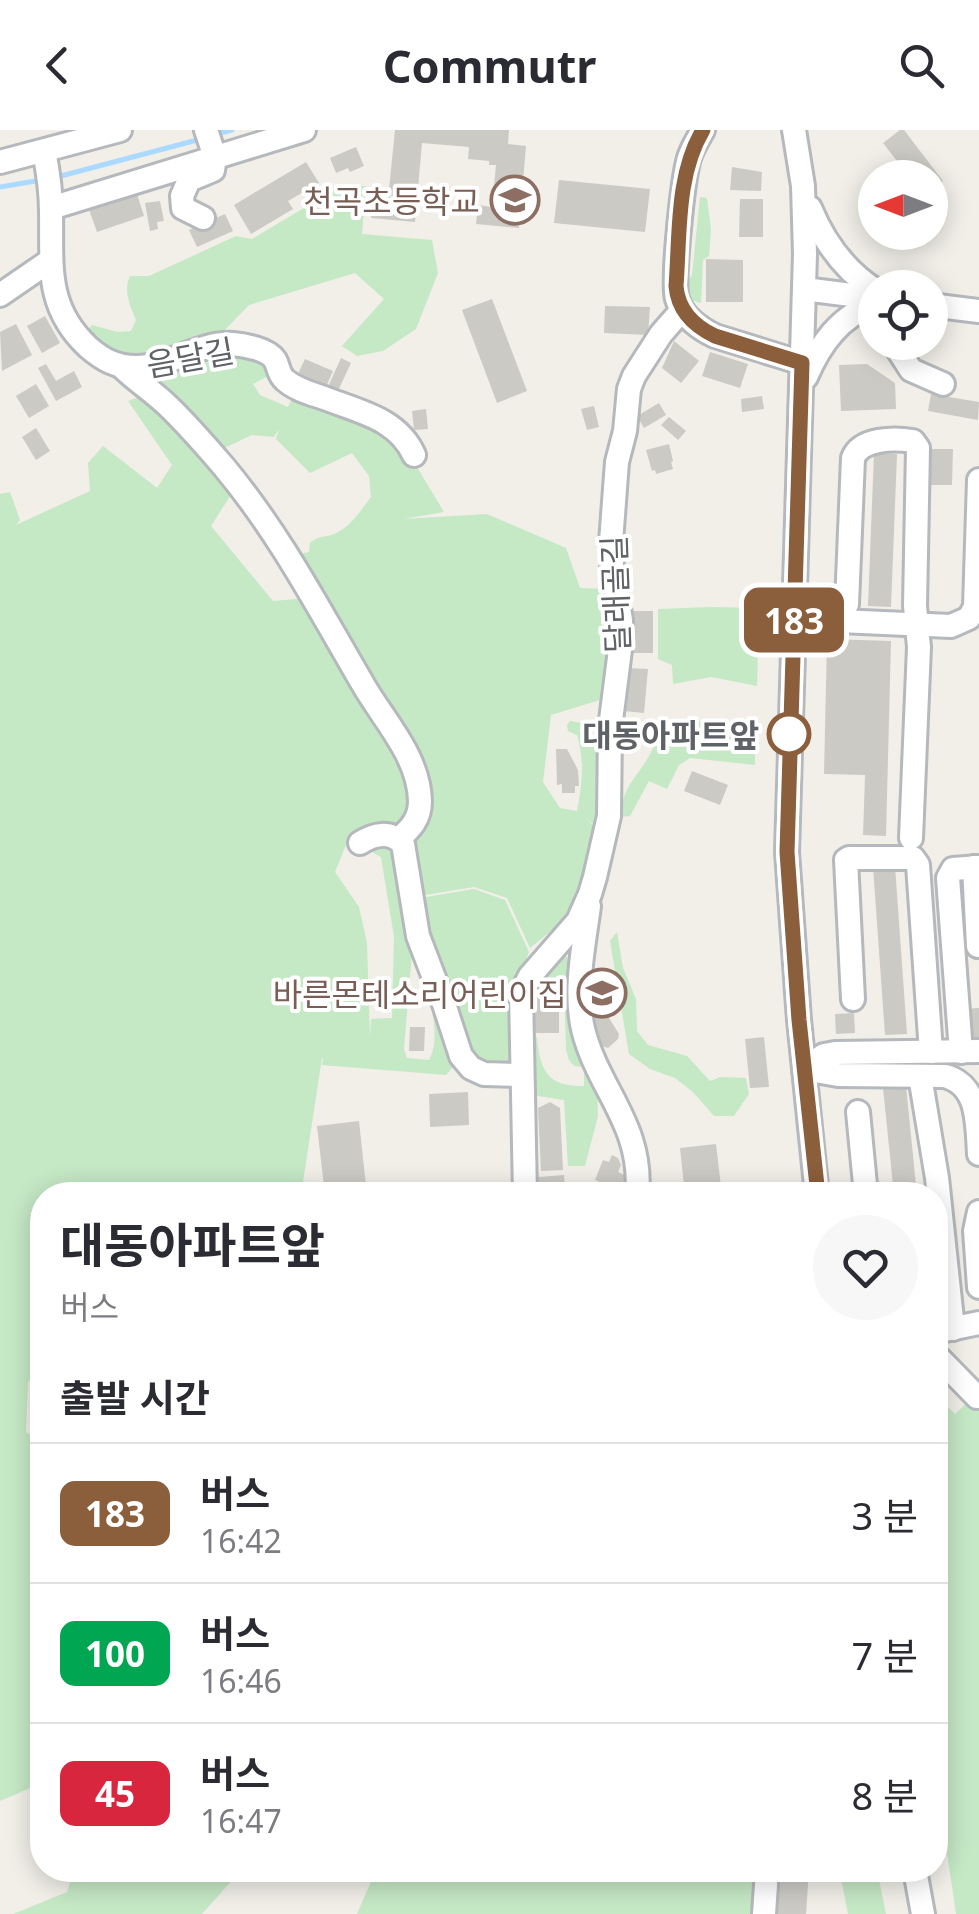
<!DOCTYPE html>
<html lang="ko">
<head>
<meta charset="utf-8">
<style>
	:root { --surface:#fff; --page:#f7f7f7; --text:#2b2b33; --muted:#7c7c81; --line:#e1e1e2 }
	body { margin:0; font-family:"Noto Sans","Noto Sans KR",sans-serif; background:var(--page); color:var(--text); height:100vh; display:flex; flex-direction:column; font-size:38px; white-space:nowrap }
	* { box-sizing:border-box; margin:0 }
	p { font-size:32px; color:var(--muted) }
	.icon { flex:none; width:55px; height:55px; fill:none; stroke:currentColor; stroke-width:2; stroke-linecap:round; stroke-linejoin:round }
	.map { position:relative; flex:1; overflow:hidden }
	.sheet { position:absolute; left:30px; top:1052px; width:918px; height:700px; display:flex; flex-direction:column; background:var(--surface); border-radius:40px; box-shadow:0 5px 25px #0003 }
	.sheet>* { flex:none }
	.badge { padding:0 20px; border-radius:15px; font-size:35px; line-height:65px }
	.needle { width:65px; rotate:270deg }
	.tools { position:absolute; left:858px; top:30px; display:grid; gap:20px }
	.tools a { display:grid; place-items:center; width:90px; height:90px; border-radius:50%; background:var(--surface); box-shadow:0 5px 25px #0003; font-size:50px }
	.map>.badge { position:absolute; translate:-50% -50%; box-shadow:0 0 0 5px #fff }
	h2 { padding:0 30px; font-size:38px; line-height:90px }
	.round { display:grid; place-items:center; flex:none; width:105px; height:105px; border-radius:52px; background:var(--page) }
	.headline { display:flex; align-items:center; justify-content:space-between; height:170px; padding:0 30px }
	h1 { font-size:48px; font-weight:700; line-height:75px }
	ul { padding:0; list-style:none }
	li { display:flex; align-items:center; gap:30px; height:140px; padding:0 30px; border-top:2px solid var(--line) }
	li div { flex:1 }
	li b { display:block; font-size:38px }
	li em { font-style:normal }
	li .badge { min-width:110px; font-weight:700; text-align:center }
	header { display:flex; justify-content:space-between; align-items:center; height:130px; padding:0 30px; background:var(--surface); font-size:45px; font-weight:700 }
	.map>svg:first-child { display:block }
	.green { fill:#c5e8c5 }
	.lines { fill:none; stroke-linecap:round; stroke-linejoin:round }
	.stream { stroke:#aadaff; stroke-width:5 }
	.building { fill:#cccac5 }
	.minor-casing { stroke:#b5b8bc; stroke-width:28 }
	.minor { stroke:#fff; stroke-width:22 }
	.line-casing { stroke:#fff; stroke-width:22 }
	.line { stroke:#8b5e3c; stroke-width:15 }
	.stop-dot { fill:#fff; stroke:#8b5e3c; stroke-width:5 }
	.labels { text-anchor:middle; dominant-baseline:central; stroke-width:8; stroke-linejoin:round; paint-order:stroke }
	.education-label { font-size:32px; fill:#785e54; stroke:#fff; text-anchor:end }
	.street-label { font-size:32px; fill:#5f6368; stroke:#fff }
	.stop-label { font-size:32px; font-weight:bold; fill:#5f6368; stroke:#fff; text-anchor:end }
</style>
</head>
<body>
<header><svg class="icon" aria-label="back" viewBox="0 0 24 24"><path d="M15 5l-7 7 7 7"/></svg>Commutr<svg class="icon" aria-label="search" viewBox="0 0 24 24"><circle cx="10" cy="10" r="6"/><path d="M15 15l6 6"/></svg></header>
<div class="map">
<svg width="979" height="1784" viewBox="0 0 979 1784">
	<rect width="100%" height="100%" fill="#f1efe8"/>
	<g class="green">
		<path d="M341 56H366L362 104 432 110 438 143 416 199 383 221 357 226 342 216 384 169 355 143 249 175 213 212 136 233 83 206 92 195 118 202 131 201 136 190C130 175 123 162 130 146H149L236 106 252 109Z"/>
		<polygon points="700,67 707,68 711,100 709,126 703,130 701,173 687,169 687,152 692,145"/>
		<path d="M231 218 264 230 270 245 253 254 260 265 288 277 296 261 374 289 412 329 444 382 403 389 487 384 566 418 580 458 605 459C612 502 613 526 603 569L551 585 543 652 560 678 577 681C582 655 585 631 577 605L568 601 567 595 570 591 582 593 592 607 601 611 598 698 586 688 597 699 582 761 556 797 530 818 507 768 474 757 419 766 409 721 423 669 295 425 309 422 310 413C319 405 323 408 334 404 350 398 361 380 371 367L369 346 352 323 310 343 276 309 279 299 274 307 252 305 220 320 139 246Z"/>
		<path d="M142 266 234 360 211 396 273 471 308 468 402 623 415 683 394 697 370 698 348 710 335 742 359 777 367 813 370 908 371 889 392 888 394 807 381 727 363 717 396 715 413 810 404 919 407 928 429 930C443 904 427 868 424 840L458 932 446 945 322 935 323 928H322L301 1065H42V1233L28 1252 26 1302 42 1313V1653L0 1671V364L10 362 20 390 16 395 90 361 88 333 103 316 157 358 172 335 128 271Z"/>
		<polygon points="712,477 759,478 757,556 711,547 673,554 672,535 658,529 658,479"/>
		<path d="M710 591 755 600V635L690 628 679 635 667 659 649 651 630 686 620 687C623 652 640 647 653 618 656 610 657 601 660 593Z"/>
		<polygon points="474,759 505,770 529,822 516,853 514,939 473,934 422,804 420,768"/>
		<polygon points="617,802 623,838 636,869 637,901 648,915 687,926 710,951 720,947 746,948 749,964 734,986 714,986 693,962 675,948 650,939 629,924 610,811"/>
		<path d="M560 824 575 831 597 959 598 986 585 1036H568L564 970 532 965 529 907H537C540 941 548 957 584 956V937L574 936 569 930 566 920 564 854 535 855Z"/>
		<polygon points="935,1264 955,1284 971,1269 979,1276 979,1784 956,1784 935,1641"/>
		<polygon points="74,1740 232,1740 234,1748 202,1784 13,1784 67,1762"/>
		<polygon points="376,1740 759,1740 757,1784 357,1784"/>
		<polygon points="854,1740 877,1740 886,1784 848,1784 840,1743"/>
	</g>
	<g class="lines">
		<g class="stream">
			<polyline points="216,4 232,0"/>
			<polyline points="57,47 201,9"/>
			<polyline points="0,57 41,50"/>
		</g>
	</g>
	<g class="building">
		<polygon points="395,0 509,0 508,14 526,16 519,98 476,94 478,75 492,77 496,35 489,35 489,31 468,29 469,17 422,13 415,92 371,88 373,67 388,69"/>
		<polygon points="900,0 904,0 943,51 935,57 941,66 930,74 930,48 910,48 883,13"/>
		<polygon points="356,17 364,36 350,42 348,38 336,43 330,28"/>
		<polygon points="306,32 319,53 288,71 293,79 251,104 234,75"/>
		<polygon points="732,37 762,42 761,61 730,60"/>
		<polygon points="559,50 650,59 645,102 554,93"/>
		<polygon points="136,61 144,86 97,102 88,77"/>
		<polygon points="740,69 763,69 763,107 739,107"/>
		<polygon points="160,71 164,91 157,92 158,99 150,101 145,73"/>
		<polygon points="225,84 233,101 197,117 189,100"/>
		<polygon points="706,129 743,130 743,172 706,172"/>
		<polygon points="492,169 527,261 497,273 462,180"/>
		<polygon points="605,176 650,177 648,205 604,203"/>
		<polygon points="45,186 60,213 42,223 27,196"/>
		<polygon points="16,194 32,225 2,241 0,202"/>
		<polygon points="674,211 699,231 681,253 662,238"/>
		<polygon points="710,222 748,234 740,258 702,246"/>
		<polygon points="341,228 351,233 337,263 327,259"/>
		<polygon points="305,229 333,241 325,259 297,246"/>
		<polygon points="46,234 56,251 74,241 82,257 56,271 38,238"/>
		<polygon points="867,234 895,253 896,279 841,281 839,235"/>
		<polygon points="36,254 49,276 29,288 16,266"/>
		<polygon points="931,264 979,272 978,290 928,281"/>
		<polygon points="762,266 764,279 742,282 741,269"/>
		<polygon points="659,273 666,285 644,298 637,286"/>
		<polygon points="594,276 599,297 587,300 581,279"/>
		<polygon points="426,279 428,299 414,300 412,281"/>
		<polygon points="669,287 686,301 678,310 661,295"/>
		<polygon points="36,298 50,321 36,330 22,307"/>
		<polygon points="669,314 673,331 671,332 673,339 656,344 655,340 652,341 646,320"/>
		<polygon points="928,319 953,319 952,355 927,355"/>
		<polygon points="874,323 897,324 891,477 868,476"/>
		<rect x="631" y="481" width="22" height="42"/>
		<polygon points="827,509 891,511 886,706 863,705 865,645 824,644"/>
		<polygon points="628,538 648,539 644,583 624,581"/>
		<polygon points="556,619 567,619 578,640 579,656 575,656 575,663 562,663 562,654 557,655"/>
		<polygon points="692,641 728,655 720,675 684,661"/>
		<polygon points="895,736 907,904 885,905 873,737"/>
		<polygon points="596,855 606,859 609,888 619,904 618,909 608,918 600,915 590,883 591,857"/>
		<polygon points="530,866 559,866 559,903 531,903"/>
		<polygon points="979,878 979,913 966,914 964,879"/>
		<polygon points="854,883 855,903 836,904 835,884"/>
		<polygon points="410,897 425,897 424,921 409,921"/>
		<polygon points="764,907 769,957 750,958 745,909"/>
		<polygon points="906,956 917,1065 894,1065 883,958"/>
		<polygon points="468,962 469,995 430,997 429,964"/>
		<polygon points="550,972 560,978 563,1040 541,1041 538,978"/>
		<polygon points="359,991 367,1065 325,1065 317,996"/>
		<polygon points="716,1014 722,1065 685,1065 680,1018"/>
		<polygon points="612,1025 618,1028 621,1035 618,1042 629,1047 623,1062 595,1050 603,1030 609,1032"/>
		<polygon points="564,1045 565,1065 539,1065 538,1047"/>
		<polygon points="484,1054 485,1065 432,1065 432,1056"/>
		<polygon points="779,1740 809,1740 806,1784 777,1784"/>
	</g>
	<g class="lines">
		<g class="minor-casing">
			<g id="minor">
				<path d="M703 0C698 9 692 18 689 28 683 48 672 151 677 169 682 186 700 199 715 206L802 233"/>
				<polyline points="794,0 803,56 805,124 787,722 799,890 817,1065"/>
				<path d="M44 21C48 41 51 62 51 82 52 135 45 177 88 217 103 230 116 237 136 237 169 237 202 211 233 214 244 215 268 219 275 230 279 237 278 244 285 250 296 260 313 264 327 269 360 282 398 289 414 325"/>
				<polyline points="0,32 120,0"/>
				<polyline points="51,78 304,0"/>
				<path d="M810 78C824 112 844 140 875 160"/>
				<polyline points="203,88 183,78 182,66 189,50 213,40 215,27 206,0"/>
				<polyline points="804,159 875,168"/>
				<polyline points="0,165 51,130"/>
				<polyline points="930,175 979,181"/>
				<polyline points="893,212 911,240 943,254"/>
				<path d="M121 236C135 250 152 261 167 275 187 294 206 316 224 337 280 404 320 481 364 556 385 592 419 627 420 671 420 689 411 698 399 709"/>
				<path d="M806 247C820 214 840 186 875 174"/>
				<path d="M847 474 853 328C861 308 894 308 913 311L918 318 915 476 919 517 911 708"/>
				<polyline points="794,489 951,496 969,488 975,477 979,350"/>
				<path d="M360 713C374 704 390 700 403 714L418 806 444 874 461 926 471 938 484 944 522 945"/>
				<polyline points="974,737 978,816"/>
				<path d="M589 776C584 814 574 860 583 899 598 960 644 996 637 1065"/>
				<polyline points="853,869 846,730 849,728 913,728 918,735 931,922"/>
				<polyline points="961,922 948,748 953,739 979,737"/>
				<path d="M804 939 838 945 945 946C979 955 977 993 979 1024"/>
				<polyline points="804,939 824,925 835,923 979,921"/>
				<polyline points="920,946 937,1048 953,1199"/>
				<polyline points="858,982 866,1065"/>
				<polyline points="525,1065 521,863 530,846 578,791 590,764 595,747 609,686 610,598 621,512 621,490 612,436 611,412 617,332 625,301 629,259 634,246 661,204 682,180"/>
				<polyline points="979,1082 975,1101 979,1157"/>
				<polyline points="935,1202 979,1193"/>
				<polyline points="935,1224 977,1267"/>
				<polyline points="915,1740 923,1784"/>
				<polyline points="764,1784 767,1740"/>
			</g>
		</g>
		<use href="#minor" class="minor"/>
	</g>
	<g class="lines">
		<g class="line-casing">
			<path id="line" d="M703 0C676 45 680 105 676 156 678 181 694 196 715 206L802 233 787 722 799 890 818 1065"/>
		</g>
		<use href="#line" class="line"/>
	</g>
	<defs>
		<g id="school-ring" transform="scale(2.5)"><circle r="9.5" fill="#fff" stroke="#8d6e63" stroke-width="1.5"/><path d="M0-5L7-2L0 1L-7-2ZM-4 1L0 2.5L4 1V4Q0 6-4 4Z" fill="#8d6e63"/></g>
	</defs>
	<g fill-rule="evenodd">
		<use href="#school-ring" x="515" y="70"/>
		<use href="#school-ring" x="602" y="863"/>
	</g>
	<circle class="stop-dot" cx="789" cy="604" r="20"/>
	<g class="labels">
		<g class="education-label">
			<text x="480" y="70">천곡초등학교</text>
			<text x="567" y="863">바른몬테소리어린이집</text>
		</g>
		<g class="street-label">
			<text transform="translate(190 227) rotate(-10)">음달길</text>
			<text transform="translate(615 464) rotate(-92)">달래골길</text>
		</g>
		<g class="stop-label">
			<text x="759" y="604">대동아파트앞</text>
		</g>
	</g>
</svg>
<div class="tools">
<a><svg class="needle" viewBox="-14 -14 28 28"><path d="M0-13l5 13h-10z" fill="#e53935"/><path d="M0 13l5-13h-10z" fill="#7c7c81"/></svg></a>
<a><svg class="icon" aria-label="locate" viewBox="0 0 24 24"><circle cx="12" cy="12" r="6"/><path d="M12 2v4M12 18v4M2 12h4M18 12h4"/></svg></a>
</div>
<b class="badge" style="left:794px;top:490px;background:#8b5e3c;color:#fff">183</b>
<section class="sheet">
<div class="headline"><div><h1>대동아파트앞</h1><p>버스</p></div><a class="round"><svg class="icon" aria-label="heart" viewBox="0 0 24 24"><path d="M12 20l-8-8c-3-5 5-10 8-4 3-6 11-1 8 4z"/></svg></a></div>
<h2>출발 시간</h2>
<ul>
<li><span class="badge" style="background:#8b5e3c;color:#fff">183</span><div><b>버스</b><p>16:42</p></div><em>3 분</em></li>
<li><span class="badge" style="background:#00a651;color:#fff">100</span><div><b>버스</b><p>16:46</p></div><em>7 분</em></li>
<li><span class="badge" style="background:#d7263d;color:#fff">45</span><div><b>버스</b><p>16:47</p></div><em>8 분</em></li>
</ul>
</section>
</div>
</body>
</html>
